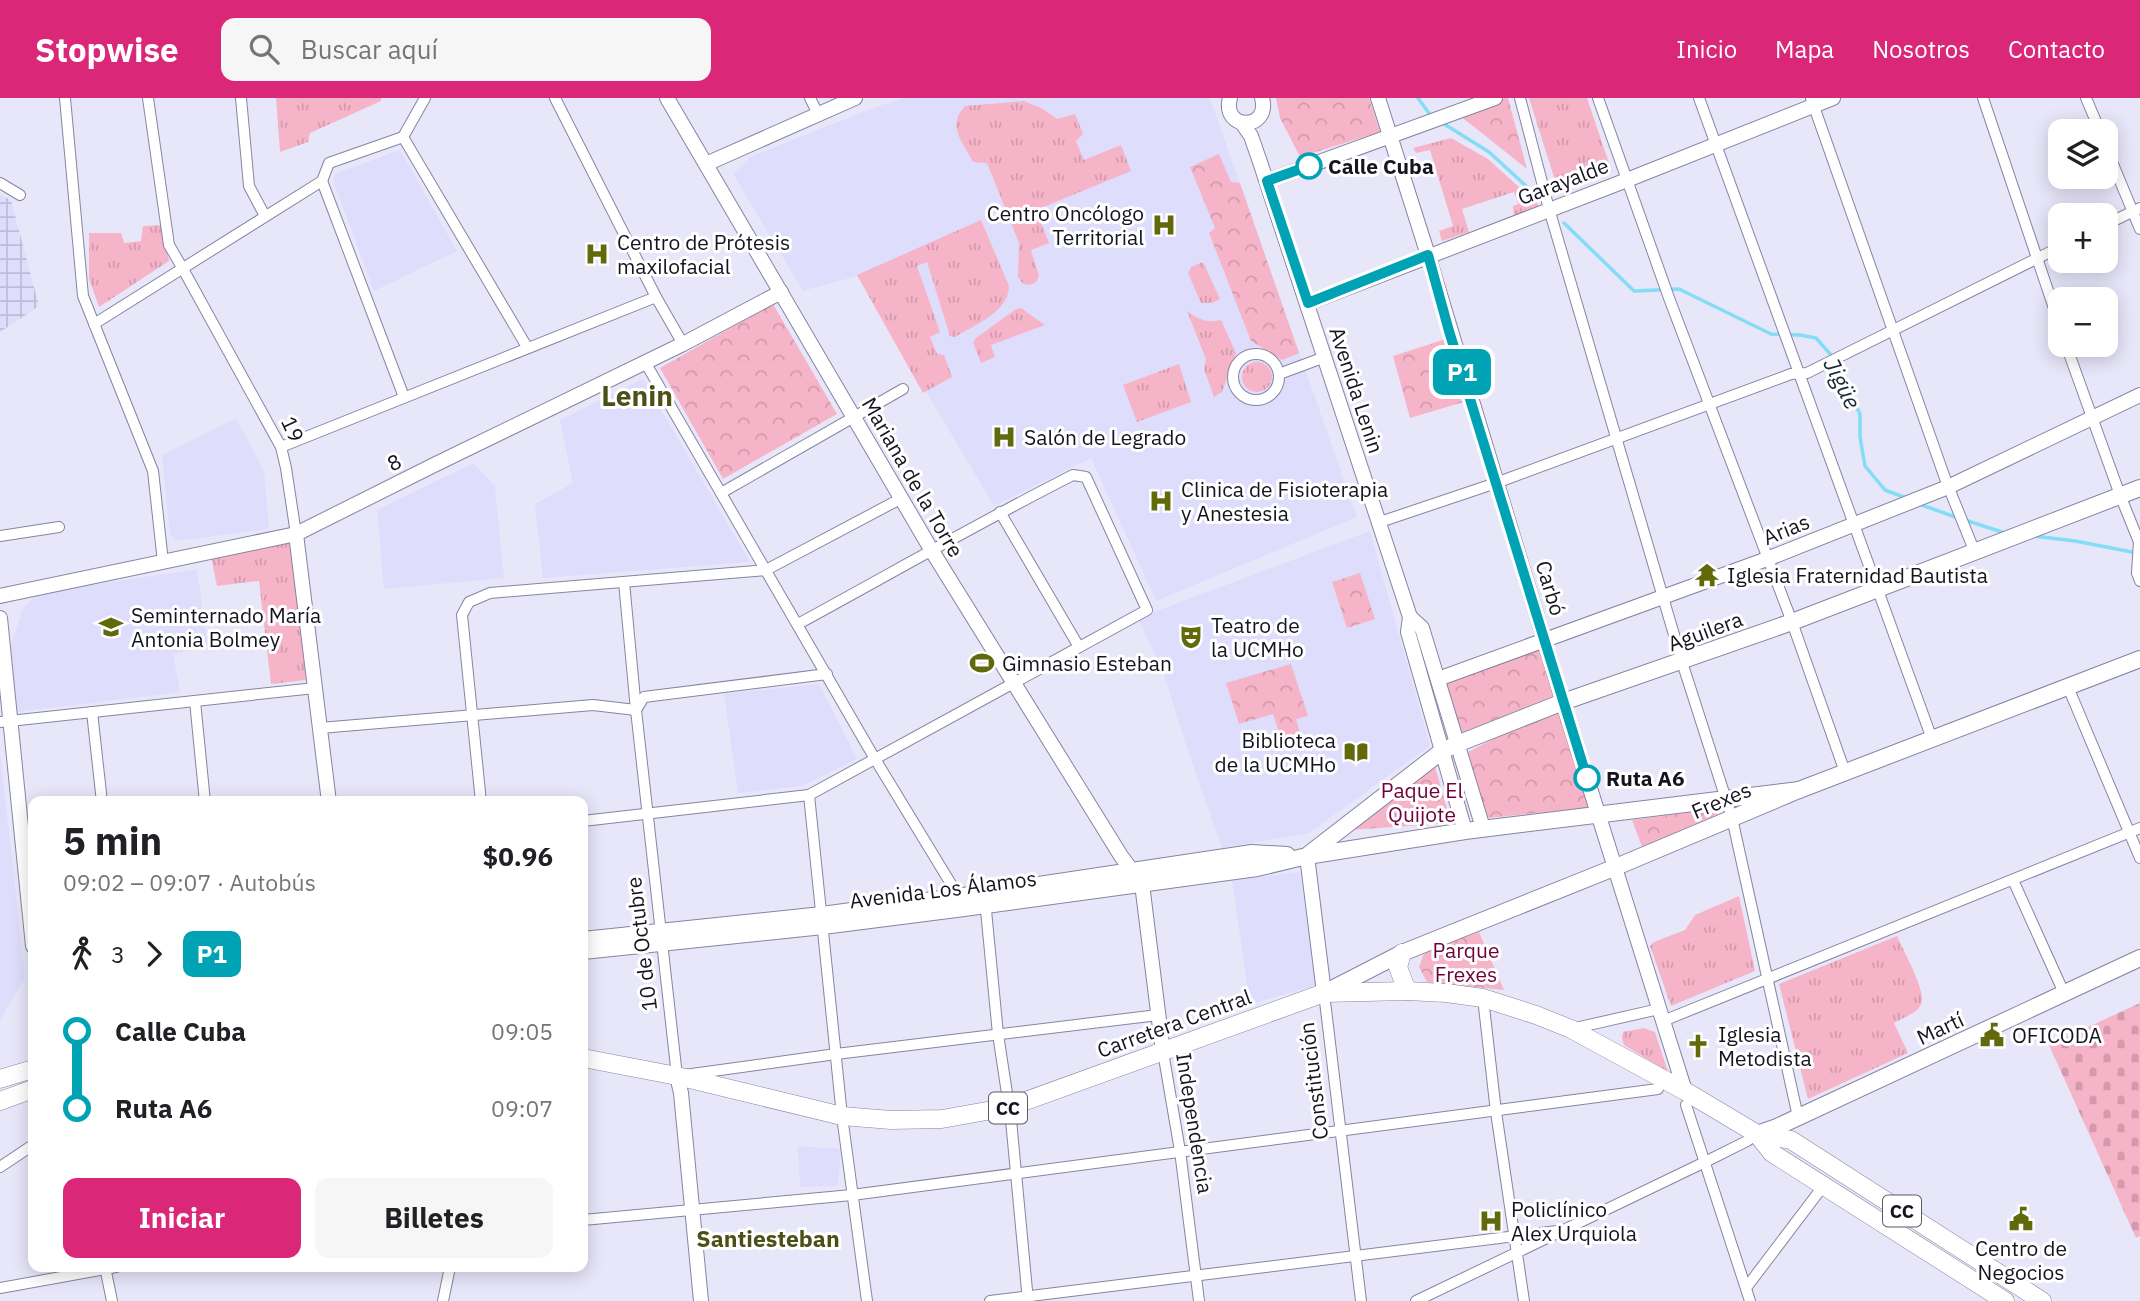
<!DOCTYPE html>
<html lang="es">
<head>
<meta charset="utf-8">
<style>
	:root { --surface:#fff; --page:#f6f6f6; --text:#202124; --muted:#757577; --accent:#db2777 }
	body { margin:0; font-family:"IBM Plex Sans",sans-serif; background:var(--page); color:var(--text); height:100vh; display:flex; flex-direction:column; font-size:26px; white-space:nowrap }
	* { box-sizing:border-box; margin:0 }
	p { font-size:23px; color:var(--muted) }
	.icon { flex:none; width:38px; height:38px; fill:none; stroke:currentColor; stroke-width:2; stroke-linecap:round; stroke-linejoin:round }
	.map { position:relative; flex:1; overflow:hidden }
	.panel { position:absolute; left:28px; top:698px; width:560px; height:476px; display:flex; flex-direction:column; background:var(--surface); border-radius:14px; box-shadow:0 4px 18px #0003 }
	.panel>* { flex:none }
	.badge { padding:0 14px; border-radius:10px; font-size:24px; line-height:46px }
	.tools { position:absolute; left:2048px; top:21px; display:grid; gap:14px }
	.tools a { display:grid; place-items:center; width:70px; height:70px; border-radius:14px; background:var(--surface); box-shadow:0 4px 18px #0003; font-size:35px }
	.map>.badge { position:absolute; translate:-50% -50%; box-shadow:0 0 0 4px #fff }
	.legs { display:flex; align-items:center; gap:10px; height:77px; padding:0 35px; font-size:23px }
	.legs p { margin-inline-start:auto }
	.overview { display:flex; align-items:center; justify-content:space-between; height:119px; padding:0 35px }
	h1 { font-size:38px; font-weight:800; line-height:52px }
	.cta { display:flex; gap:14px; margin-top:auto; padding:14px 35px }
	.cta a { flex:1; height:80px; border-radius:14px; background:var(--accent); color:#fff; font-size:28px; font-weight:800; line-height:80px; text-align:center }
	.cta a+a { background:var(--page); color:var(--text) }
	ul { padding:0 35px; list-style:none }
	li { display:flex; align-items:center; gap:24px; height:77px; font-size:26px }
	li i { display:grid; place-items:center; width:10px; height:100%; margin:0 9px; background:currentColor }
	li i::after { content:''; width:18px; height:18px; margin:-9px; border:5px solid; border-radius:50%; background:var(--surface) }
	li p { margin-inline-start:auto }
	li:first-child i { background:linear-gradient(#0000 50%,currentColor 0) }
	li:last-child i { background:linear-gradient(currentColor 50%,#0000 0) }
	header { display:flex; align-items:center; gap:42px; box-sizing:border-box; height:98px; padding:0 35px; background:var(--accent); color:#fff }
	header strong { font-size:33px }
	nav { display:flex; gap:38px; margin-inline-start:auto; font-size:24px }
	.search { width:490px; height:63px; background:var(--page); display:flex; align-items:center; gap:18px; box-sizing:border-box; padding:0 24px; border-radius:14px; color:var(--muted); font-size:26px }
	.map>svg:first-child { display:block }
	.built { fill:#dfddfc }
	.industrial { fill:url(#industrial-grid) }
	.grass { fill:url(#grass-tufts) }
	.forest { fill:url(#forest-crowns) }
	.cemetery { fill:url(#cemetery-stones) }
	.lines { fill:none; stroke-linecap:round; stroke-linejoin:round }
	.stream { stroke:#84dcf6; stroke-width:3.5 }
	.minor-casing { stroke:#8684a0; stroke-width:12 }
	.tertiary-casing { stroke:#8684a0; stroke-width:16 }
	.secondary-casing { stroke:#8684a0; stroke-width:18 }
	.primary-casing { stroke:#8684a0; stroke-width:19 }
	.minor { stroke:#fff; stroke-width:10 }
	.tertiary { stroke:#fff; stroke-width:14 }
	.secondary { stroke:#fff; stroke-width:16 }
	.primary { stroke:#fff; stroke-width:18 }
	.line-1-casing { stroke:#fff; stroke-width:16 }
	.line-1 { stroke:#00a3b4; stroke-width:10 }
	.stop-1-dot { fill:#fff; stroke:#00a3b4; stroke-width:3.5 }
	.labels { text-anchor:middle; dominant-baseline:central; stroke-width:6; stroke-linejoin:round; paint-order:stroke }
	.shield { fill:#fff; stroke:#5b5a62; stroke-width:2 }
	.shield-label { font-size:19px; font-weight:bold; fill:#15141f }
	.stop-label { font-size:21px; font-weight:bold; fill:#15141f; stroke:#fff; text-anchor:start }
	.street-label { font-size:21px; fill:#15141f; stroke:#fff }
	.poi-label { font-size:21px; fill:#15141f; stroke:#fff; text-anchor:start }
	.park-label { font-size:21px; fill:#6f0039; stroke:#fff }
	.water-label { font-size:23px; font-style:italic; fill:#192e34; stroke:#fff }
	.neighbourhood-label { font-size:23px; font-weight:bold; fill:#4b5016; stroke:#fff }
	.district-label { font-size:28px; font-weight:bold; fill:#4b5016; stroke:#fff }
</style>
</head>
<body>
<header>
<strong>Stopwise</strong>
<div class="search"><svg class="icon" aria-label="search" viewBox="0 0 24 24"><circle cx="10" cy="10" r="6"/><path d="M15 15l6 6"/></svg>Buscar aquí</div>
<nav><a>Inicio</a><a>Mapa</a><a>Nosotros</a><a>Contacto</a></nav>
</header>
<div class="map">
<svg width="2140" height="1203" viewBox="0 0 2140 1203">
	<defs>
		<pattern id="industrial-grid" width="8" height="8" patternUnits="userSpaceOnUse" patternTransform="scale(1.75)"><rect width="8" height="8" fill="#dfddfc"/><path d="M0 4h8M4 0v8" fill="none" stroke="#bebdd8"/></pattern>
		<pattern id="grass-tufts" width="24" height="20" patternUnits="userSpaceOnUse" patternTransform="scale(1.75)"><rect width="24" height="20" fill="#f6b4c9"/><path d="M3 7l-1-3M5 7V3M7 7l1-3M15 17l-1-3M17 17v-4M19 17l1-3" fill="none" stroke="#d29aac"/></pattern>
		<pattern id="forest-crowns" width="20" height="18" patternUnits="userSpaceOnUse" patternTransform="scale(1.75)"><rect width="20" height="18" fill="#f6b4c9"/><path d="M2 6a3 3 0 1 1 6 0M12 15a3 3 0 1 1 6 0" fill="none" stroke="#d29aac"/></pattern>
		<pattern id="cemetery-stones" width="16" height="16" patternUnits="userSpaceOnUse" patternTransform="scale(1.75)"><rect width="16" height="16" fill="#f6b4c9"/><path d="M2 7V4a2 2 0 0 1 4 0v3zM10 15v-3a2 2 0 0 1 4 0v3z" fill="#d29aac"/></pattern>
	</defs>
	<rect width="100%" height="100%" fill="#e8e7fa"/>
	<g class="built">
		<polygon points="903,0 1210,0 1357,419 1156,503 1091,360 994,408 857,178 803,193 733,76 750,59 873,10"/>
		<polygon points="400,52 457,153 374,193 334,85 335,76"/>
		<polygon points="643,281 750,464 543,480 535,406 573,385 560,322"/>
		<polygon points="236,320 264,373 269,431 176,443 170,436 162,357"/>
		<polygon points="473,365 495,388 504,480 384,491 377,412"/>
		<polygon points="1370,433 1430,648 1309,735 1222,750 1185,644 1163,573 1139,522 1154,514"/>
		<polygon points="197,471 208,548 173,556 180,594 17,614 11,547 23,510 39,495"/>
		<polygon points="819,586 857,661 802,688 738,695 724,596"/>
		<polygon points="0,653 25,880 0,922"/>
		<polygon points="1300,774 1315,888 1250,906 1232,782"/>
		<polygon points="798,1048 841,1051 838,1088 800,1089"/>
	</g>
	<polygon class="industrial" points="0,97 11,102 39,208 0,234"/>
	<g class="grass">
		<polygon points="276,0 381,0 381,3 310,35 308,44 280,54"/>
		<polygon points="1529,0 1587,0 1612,74 1558,92"/>
		<path d="M1024 3 1043 11 1057 21 1075 16 1083 36 1076 43 1084 62 1121 47 1131 73 1036 112 1049 145 1031 152 1039 178 1036 184 1030 187 1023 186 1018 179 1019 145 987 65 973 64C963 44 946 28 965 8Z"/>
		<polygon points="1451,40 1488,61 1543,111 1514,122 1513,108 1518,106 1514,94 1462,111 1469,134 1442,143 1439,133 1453,128 1430,52 1416,55 1413,50"/>
		<path d="M981 122 1009 188C1009 214 974 227 955 239L950 238 927 164 917 168 940 234 930 239 937 256 944 257 952 279 923 295 857 177Z"/>
		<polygon points="162,127 169,163 99,209 89,181 89,135 121,135 124,145 141,143 143,128"/>
		<polygon points="1203,164 1220,201 1212,205 1201,205 1188,175 1191,169"/>
		<polygon points="1021,210 1045,227 991,247 995,259 981,265 973,244 976,240 1016,211"/>
		<path d="M1187 213C1199 222 1207 225 1221 222L1236 255 1222 294 1214 299 1204 271 1206 261Z"/>
		<circle cx="1257" cy="279" r="15"/>
		<polygon points="1179,266 1191,304 1137,324 1123,287"/>
		<polygon points="291,444 306,582 271,586 259,483 217,488 211,458"/>
		<polygon points="1739,798 1755,873 1671,908 1650,848 1654,844 1685,832 1695,817"/>
		<path d="M1897 838C1903 852 1927 894 1921 906 1917 916 1902 920 1894 925L1908 955 1808 1001 1779 886Z"/>
		<polygon points="1644,930 1655,934 1668,974 1624,947 1622,941 1623,934"/>
	</g>
	<g class="forest">
		<polygon points="1276,0 1369,0 1380,34 1300,59 1280,20"/>
		<polygon points="1505,0 1508,0 1527,71 1459,17"/>
		<polygon points="1219,56 1231,84 1240,85 1299,255 1282,262 1251,243 1209,135 1215,130 1190,69"/>
		<polygon points="773,206 837,316 723,381 660,270"/>
		<polygon points="1449,240 1467,303 1410,320 1393,258"/>
		<polygon points="1360,475 1375,521 1347,530 1332,484"/>
		<polygon points="1543,549 1556,597 1459,636 1443,583"/>
		<polygon points="1291,566 1308,618 1296,621 1300,635 1281,640 1273,616 1239,626 1226,585"/>
		<polygon points="1560,611 1588,710 1487,720 1468,654 1513,631"/>
		<polygon points="1434,665 1451,725 1350,732"/>
		<polygon points="1716,711 1718,716 1642,749 1632,722"/>
		<polygon points="1479,834 1504,892 1427,884 1419,869 1424,855"/>
	</g>
	<polygon class="cemetery" points="2140,905 2140,1138 2136,1140 2049,947"/>
	<g class="lines">
		<g class="stream">
			<polyline points="1418,0 1431,18"/>
			<polyline points="1441,24 1489,54 1537,98"/>
			<polyline points="1564,125 1634,193 1679,191 1771,236 1800,237 1816,240 1831,257 1860,316 1860,339 1865,368 1885,392 1906,400"/>
			<polyline points="1919,406 1958,420"/>
			<polyline points="1965,422 2005,435"/>
			<polyline points="2033,438 2075,443 2132,454 2135,457"/>
		</g>
		<g class="minor-casing">
			<g id="minor">
				<polyline points="65,0 83,198 153,373 163,464"/>
				<polyline points="148,0 169,147 183,171 281,349 286,370 296,436"/>
				<polyline points="241,0 249,88 265,118"/>
				<polyline points="555,0 656,199 683,246"/>
				<polyline points="810,0 818,16"/>
				<polyline points="1520,0 1549,111 1682,564 1732,720 1798,1019"/>
				<polyline points="1598,0 1669,200 1792,524 1845,674"/>
				<polyline points="1699,0 1932,641"/>
				<polyline points="1811,0 1946,383 1974,452"/>
				<polyline points="1983,0 2060,228"/>
				<polyline points="2086,0 2100,33"/>
				<polyline points="403,39 527,249"/>
				<polyline points="2105,47 2140,131"/>
				<polyline points="322,83 404,299"/>
				<polyline points="0,85 20,97"/>
				<polyline points="2105,127 2140,110"/>
				<polyline points="94,226 322,83 329,65 403,39 425,0"/>
				<polyline points="2066,247 2120,397 2139,444 2137,475 2140,483"/>
				<circle cx="1256" cy="279" r="23"/>
				<polyline points="645,264 875,661 962,804"/>
				<polyline points="1279,276 1325,259"/>
				<polyline points="281,349 656,199"/>
				<polyline points="721,395 903,291"/>
				<polyline points="1000,414 1079,549"/>
				<polyline points="1377,425 1496,385 1791,276 1807,275 2060,149"/>
				<polyline points="0,438 59,429"/>
				<polyline points="624,484 636,612 677,978 836,956 1158,917"/>
				<polyline points="2068,589 2140,760"/>
				<polyline points="195,603 205,704"/>
				<polyline points="92,614 102,704"/>
				<polyline points="0,624 315,590"/>
				<polyline points="320,630 593,607 636,612 644,599 827,576"/>
				<polyline points="809,697 842,1018 867,1203"/>
				<polyline points="481,704 462,517 469,504 490,495 766,472 902,400"/>
				<path d="M583 723 809 697 1147 512 1086 379 1073 377C980 424 890 476 798 526"/>
				<polyline points="2013,782 2064,895"/>
				<polyline points="985,802 998,936 1011,1022 1028,1203"/>
				<polyline points="1324,895 1361,1203"/>
				<polyline points="1483,900 1496,1014 1524,1203"/>
				<polyline points="1663,923 2140,730"/>
				<polyline points="1571,931 1659,911"/>
				<polyline points="1163,954 1180,1053 1199,1203"/>
				<polyline points="1686,1007 1750,1203"/>
				<polyline points="0,1069 33,1047"/>
				<polyline points="583,1122 852,1097 1658,991"/>
				<polyline points="105,1169 112,1203"/>
				<polyline points="0,1190 116,1169"/>
				<polyline points="1746,1190 1824,1087"/>
				<polyline points="443,1203 450,1169"/>
				<polyline points="990,1203 1565,1132"/>
				<polyline points="1416,1203 1705,1064 1747,1043 1757,1036"/>
			</g>
		</g>
		<g class="tertiary-casing">
			<g id="tertiary">
				<polyline points="667,0 932,453 1121,758 1142,786 1163,954"/>
				<path d="M1230 0C1221 33 1271 33 1262 0"/>
				<polyline points="1378,0 1428,157 1563,604 1685,993"/>
				<polyline points="1242,25 1251,38 1260,64 1410,519 1408,534 1465,733"/>
				<polyline points="706,66 855,0"/>
				<polyline points="1267,83 1495,0"/>
				<polyline points="1308,205 1627,82 1833,0"/>
				<polyline points="296,436 329,704"/>
				<polyline points="0,498 296,436 436,366 683,246 781,194"/>
				<polyline points="1410,519 1422,530 1483,730"/>
				<polyline points="0,520 33,848"/>
				<polyline points="1438,581 1767,461 1948,389 2140,297"/>
				<polyline points="1307,758 1324,895"/>
				<polyline points="677,978 681,995 701,1203"/>
			</g>
		</g>
		<g class="secondary-casing">
			<g id="secondary">
				<polyline points="1309,756 1442,653 1457,646 1563,604 1792,524 2140,390"/>
				<polyline points="583,842 822,817 985,795 1252,755 1287,757"/>
				<polyline points="583,853 823,828 964,810 1257,770 1307,758 1465,733 1799,692"/>
				<polyline points="1324,895 1402,855 1616,769 1799,692 2140,561"/>
				<polyline points="1757,1036 1777,1029 2140,860"/>
			</g>
		</g>
		<g class="primary-casing">
			<g id="primary">
				<polyline points="1402,855 1398,869 1407,893"/>
				<polyline points="583,960 677,978 842,1018 891,1022 942,1021 1009,1009 1324,895 1407,893 1446,895 1483,900 1536,917 1571,931 1685,993 1757,1036 1772,1055 2005,1203"/>
				<polyline points="0,981 33,971"/>
				<polyline points="0,1003 33,991"/>
				<polyline points="1757,1036 1791,1042 2042,1203"/>
			</g>
		</g>
		<use href="#minor" class="minor"/>
		<use href="#tertiary" class="tertiary"/>
		<use href="#secondary" class="secondary"/>
		<use href="#primary" class="primary"/>
	</g>
	<g class="lines">
		<g class="line-1-casing">
			<polyline id="line-1" points="1309,68 1267,83 1308,205 1428,157 1449,233 1587,680"/>
		</g>
		<use href="#line-1" class="line-1"/>
	</g>
	<defs>
		<g id="hospital-bare" transform="scale(1.89)"><path d="M-5-5h3v3.5h4V-5h3V5h-3V1.5h-4V5h-3Z" fill="#61690b" stroke="#fff" stroke-width="2.5" paint-order="stroke"/></g>
		<g id="temple-bare" transform="scale(1.89)"><path d="M0-6L5-2H3V0L6.5 2.5H4V6H1.5V3h-3V6H-4V2.5H-6.5L-3 0V-2H-5Z" fill="#61690b" stroke="#fff" stroke-width="2.5" paint-order="stroke"/></g>
		<g id="school-bare" transform="scale(1.89)"><path d="M0-5L7-2L0 1L-7-2ZM-4 1L0 2.5L4 1V4Q0 6-4 4Z" fill="#61690b" stroke="#fff" stroke-width="2.5" paint-order="stroke"/></g>
		<g id="theatre-bare" transform="scale(1.89)"><path d="M-5-5.5Q0-4 5-5.5V0Q5 5 0 6Q-5 5-5 0ZM-3.3-2.5H-1v1.5H-3.3ZM1-2.5H3.3v1.5H1ZM-2.8 1Q0 5.5 2.8 1Z" fill="#61690b" stroke="#fff" stroke-width="2.5" paint-order="stroke"/></g>
		<g id="stadium-bare" transform="scale(1.89)"><path d="M0-5a6.5 5 0 1 0 0 10a6.5 5 0 1 0 0-10ZM-3.5-1.8h7v3.6h-7Z" fill="#61690b" stroke="#fff" stroke-width="2.5" paint-order="stroke"/></g>
		<g id="library-bare" transform="scale(1.89)"><path d="M-6-4Q-3-5.5-.7-3.5V5Q-3 3-6 4ZM6-4Q3-5.5 .7-3.5V5Q3 3 6 4Z" fill="#61690b" stroke="#fff" stroke-width="2.5" paint-order="stroke"/></g>
		<g id="civic-bare" transform="scale(1.89)"><path d="M-.6-6.5H3V-4.5H.6V-3L4-1V1h2V6H-6V1h2V-1L-.6-3ZM-1.2 2.5V6h2.4V2.5Z" fill="#61690b" stroke="#fff" stroke-width="2.5" paint-order="stroke"/></g>
		<g id="church-bare" transform="scale(1.89)"><path d="M-1.2-6h2.4v3.5h3.3v2.4h-3.3V6h-2.4V-.1h-3.3v-2.4h3.3Z" fill="#61690b" stroke="#fff" stroke-width="2.5" paint-order="stroke"/></g>
	</defs>
	<g fill-rule="evenodd">
		<use href="#hospital-bare" x="1164" y="127"/>
		<use href="#hospital-bare" x="597" y="156"/>
		<use href="#hospital-bare" x="1004" y="339"/>
		<use href="#hospital-bare" x="1161" y="403"/>
		<use href="#temple-bare" x="1707" y="477"/>
		<use href="#school-bare" x="111" y="529"/>
		<use href="#theatre-bare" x="1191" y="539"/>
		<use href="#stadium-bare" x="982" y="565"/>
		<use href="#library-bare" x="1356" y="654"/>
		<use href="#civic-bare" x="1992" y="937"/>
		<use href="#church-bare" x="1698" y="948"/>
		<use href="#civic-bare" x="2021" y="1121"/>
		<use href="#hospital-bare" x="1491" y="1123"/>
	</g>
	<g class="stop-1-dot">
		<circle cx="1309" cy="68" r="12"/>
		<circle cx="1587" cy="680" r="12"/>
	</g>
	<g class="labels">
		<g class="shield">
			<rect x="989" y="994.5" width="38" height="31" rx="5"/>
			<rect x="1883" y="1097.5" width="38" height="31" rx="5"/>
		</g>
		<g class="shield-label">
			<text x="1008" y="1010">CC</text>
			<text x="1902" y="1113">CC</text>
		</g>
		<g class="stop-label">
			<text x="1328" y="68">Calle Cuba</text>
			<text x="1606" y="680">Ruta A6</text>
		</g>
		<g class="street-label">
			<text transform="translate(1563 83) rotate(-21)">Garayalde</text>
			<text transform="translate(1357 292) rotate(72)">Avenida Lenin</text>
			<text transform="translate(293 331) rotate(65)">19</text>
			<text transform="translate(394 364) rotate(-27)">8</text>
			<text transform="translate(913 379) rotate(60)">Mariana de la Torre</text>
			<text transform="translate(1786 431) rotate(-22)">Arias</text>
			<text transform="translate(1551 490) rotate(73)">Carbó</text>
			<text transform="translate(1705 533) rotate(-20)">Aguilera</text>
			<text transform="translate(1721 702) rotate(-23)">Frexes</text>
			<text transform="translate(943 791) rotate(-7)">Avenida Los Álamos</text>
			<text transform="translate(641 846) rotate(-97)">10 de Octubre</text>
			<text transform="translate(1174 925) rotate(-20)">Carretera Central</text>
			<text transform="translate(1940 930) rotate(-25)">Martí</text>
			<text transform="translate(1313 983) rotate(-97)">Constitución</text>
			<text transform="translate(1195 1025) rotate(81)">Independencia</text>
		</g>
		<g class="poi-label">
			<text x="1144" y="115" text-anchor="end">Centro Oncólogo<tspan x="1144" dy="24">Territorial</tspan></text>
			<text x="617" y="144">Centro de Prótesis<tspan x="617" dy="24">maxilofacial</tspan></text>
			<text x="1024" y="339">Salón de Legrado</text>
			<text x="1181" y="391">Clinica de Fisioterapia<tspan x="1181" dy="24">y Anestesia</tspan></text>
			<text x="1727" y="477">Iglesia Fraternidad Bautista</text>
			<text x="131" y="517">Seminternado María<tspan x="131" dy="24">Antonia Bolmey</tspan></text>
			<text x="1211" y="527">Teatro de<tspan x="1211" dy="24">la UCMHo</tspan></text>
			<text x="1002" y="565">Gimnasio Esteban</text>
			<text x="1336" y="642" text-anchor="end">Biblioteca<tspan x="1336" dy="24">de la UCMHo</tspan></text>
			<text x="1718" y="936">Iglesia<tspan x="1718" dy="24">Metodista</tspan></text>
			<text x="2012" y="937">OFICODA</text>
			<text x="1511" y="1111">Policlínico<tspan x="1511" dy="24">Alex Urquiola</tspan></text>
			<text x="2021" y="1150" text-anchor="middle">Centro de<tspan x="2021" dy="24">Negocios</tspan></text>
		</g>
		<g class="park-label">
			<text x="1422" y="692">Paque El<tspan x="1422" dy="24">Quijote</tspan></text>
			<text x="1466" y="852">Parque<tspan x="1466" dy="24">Frexes</tspan></text>
		</g>
		<g class="water-label">
			<text transform="translate(1843 285) rotate(63)">Jigüe</text>
		</g>
		<g class="neighbourhood-label">
			<text x="768" y="1140">Santiesteban</text>
		</g>
		<g class="district-label">
			<text x="637" y="297">Lenin</text>
		</g>
	</g>
</svg>
<div class="tools">
<a><svg class="icon" aria-label="layers" viewBox="0 0 24 24"><path d="M12 4l9 5-9 5-9-5zM3 14l9 5 9-5"/></svg></a>
<a>+</a>
<a>−</a>
</div>
<b class="badge" style="left:1462px;top:274px;background:#00a3b4;color:#fff">P1</b>
<section class="panel">
<div class="overview"><div><h1>5 min</h1><p>09:02 – 09:07 · Autobús</p></div><b>$0.96</b></div>
<div class="legs"><svg class="icon" aria-label="walk" viewBox="0 0 24 24"><circle cx="13" cy="4" r="2"/><path d="M13 8l-2 6 4 7M11 14l-3 7M7 12l3-4h3l4 4"/></svg>3<svg class="icon" aria-label="forward" viewBox="0 0 24 24"><path d="M9 5l7 7-7 7"/></svg><b class="badge" style="background:#00a3b4;color:#fff">P1</b></div>
<ul>
<li><i style="color:#00a3b4"></i><b>Calle Cuba</b><p>09:05</p></li>
<li><i style="color:#00a3b4"></i><b>Ruta A6</b><p>09:07</p></li>
</ul>
<div class="cta"><a>Iniciar</a><a>Billetes</a></div>
</section>
</div>
</body>
</html>
